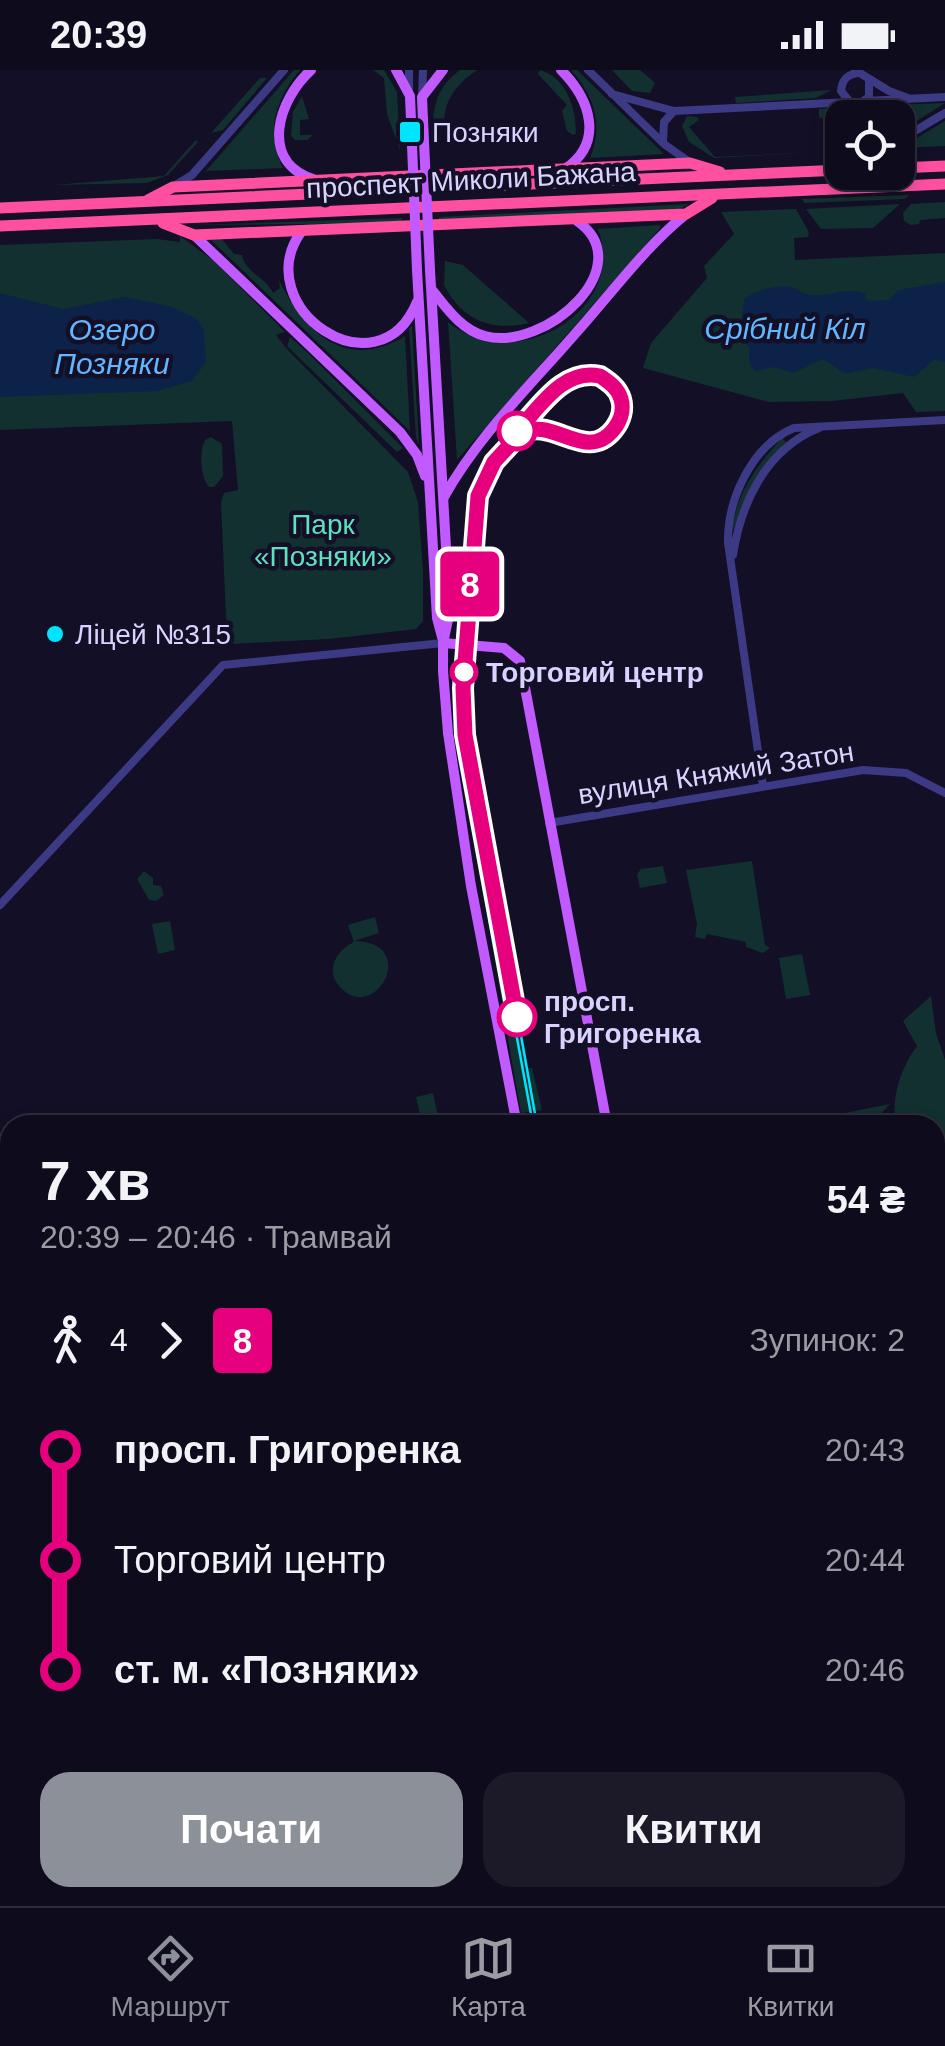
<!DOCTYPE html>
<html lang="uk">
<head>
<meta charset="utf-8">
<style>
	:root { --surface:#0e0b1c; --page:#1c1929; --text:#f1f3f6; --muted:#9b9ba3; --line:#2e2b3b; --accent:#8c9099 }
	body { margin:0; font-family:Helvetica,sans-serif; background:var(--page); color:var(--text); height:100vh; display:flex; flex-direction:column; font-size:38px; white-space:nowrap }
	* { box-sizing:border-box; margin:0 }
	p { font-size:32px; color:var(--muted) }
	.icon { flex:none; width:55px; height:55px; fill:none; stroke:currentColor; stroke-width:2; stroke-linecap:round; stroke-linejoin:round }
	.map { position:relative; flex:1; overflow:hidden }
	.sheet { position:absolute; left:0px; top:1045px; width:945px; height:792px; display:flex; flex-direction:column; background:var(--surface); border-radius:30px 30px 0 0; box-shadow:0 5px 15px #0003,0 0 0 2px var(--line) }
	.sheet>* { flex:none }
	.badge { padding:0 20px; border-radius:8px; font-size:35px; line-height:65px }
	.tools { position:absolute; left:825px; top:30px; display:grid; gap:20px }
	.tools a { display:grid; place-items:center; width:90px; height:90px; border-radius:20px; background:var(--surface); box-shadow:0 5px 15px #0003,0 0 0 2px var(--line); font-size:50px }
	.map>.badge { position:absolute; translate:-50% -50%; box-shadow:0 0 0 5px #fff }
	.legs { display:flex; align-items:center; gap:15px; height:110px; padding:0 40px; font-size:32px }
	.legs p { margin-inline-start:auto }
	.headline { display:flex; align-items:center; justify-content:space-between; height:170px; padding:0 40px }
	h1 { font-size:55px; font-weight:700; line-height:75px }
	.button { display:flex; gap:20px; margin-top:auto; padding:20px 40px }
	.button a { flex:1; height:115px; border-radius:30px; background:var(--accent); color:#fff; font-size:40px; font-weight:700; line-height:115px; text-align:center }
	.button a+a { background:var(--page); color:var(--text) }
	ul { padding:0 40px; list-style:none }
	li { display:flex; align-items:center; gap:35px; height:110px; font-size:38px }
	li i { display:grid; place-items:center; width:15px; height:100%; margin:0 12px; background:currentColor }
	li i::after { content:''; width:25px; height:25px; margin:-12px; border:8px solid; border-radius:50%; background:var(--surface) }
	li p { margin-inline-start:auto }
	li:first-child i { background:linear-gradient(#0000 50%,currentColor 0) }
	li:last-child i { background:linear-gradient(currentColor 50%,#0000 0) }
	.status { display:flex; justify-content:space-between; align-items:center; height:70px; padding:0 50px; background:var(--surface); direction:ltr }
	.status svg { height:28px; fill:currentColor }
	.tabs { display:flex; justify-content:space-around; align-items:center; height:140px; border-top:2px solid var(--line); background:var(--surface); font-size:28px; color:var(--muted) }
	.tabs a { display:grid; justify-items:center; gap:5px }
	.tabs .active { color:var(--accent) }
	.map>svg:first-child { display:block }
	.green { fill:#12302f }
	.water { fill:#0c2248 }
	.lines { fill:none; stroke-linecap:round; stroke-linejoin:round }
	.minor { stroke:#3d3a85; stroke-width:8 }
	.major { stroke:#c25bff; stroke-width:10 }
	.highway { stroke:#ff4fa3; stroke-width:11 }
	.tram { stroke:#00e5ff; stroke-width:2.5 }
	.major-bridge { stroke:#c25bff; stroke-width:10 }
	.line-1-casing { stroke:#fff; stroke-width:22 }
	.line-1 { stroke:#e6007e; stroke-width:15 }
	.poi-dot { fill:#00e5ff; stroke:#130f26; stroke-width:4 }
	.stop-1-dot { fill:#fff; stroke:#e6007e; stroke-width:5 }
	.labels { text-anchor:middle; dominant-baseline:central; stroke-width:9; stroke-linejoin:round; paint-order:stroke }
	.poi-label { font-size:28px; fill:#d9d4ff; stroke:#130f26; text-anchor:start }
	.street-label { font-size:28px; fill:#d9d4ff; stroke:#130f26 }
	.park-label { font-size:28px; fill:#5fe0c0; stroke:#130f26 }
	.stop-label { font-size:28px; font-weight:bold; fill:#d9d4ff; stroke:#130f26; text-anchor:start }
	.water-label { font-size:30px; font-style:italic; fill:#62b6ff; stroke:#130f26 }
</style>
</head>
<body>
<div class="status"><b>20:39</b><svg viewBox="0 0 49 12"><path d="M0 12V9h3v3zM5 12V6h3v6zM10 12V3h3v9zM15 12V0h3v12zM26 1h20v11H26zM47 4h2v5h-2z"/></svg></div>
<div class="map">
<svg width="945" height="1836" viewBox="0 0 945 1836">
	<rect width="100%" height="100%" fill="#130f26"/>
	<g class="green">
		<path d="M294 0H300C275 30 265 62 283 98L206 101Z"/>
		<polygon points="373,0 384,0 397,22 400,80 387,44 384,8"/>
		<path d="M460 0H477C457 14 444 29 444 54L433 55C434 30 440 15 460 0Z"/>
		<path d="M540 0C567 8 576 38 576 64L573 65 567 61 562 41 567 35 538 4Z"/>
		<path d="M571 0H577L664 84 590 88C604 56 594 25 571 0Z"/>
		<polygon points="612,0 640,0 655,13 650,23 632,21"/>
		<polygon points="260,8 267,8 223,60 211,63"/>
		<polygon points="831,20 816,28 736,33 735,27"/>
		<polygon points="302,26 309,49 300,50 300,65 313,65 307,70 295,70 291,66 293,42"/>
		<polygon points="945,33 898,63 898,48 889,45 889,35"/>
		<polygon points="876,36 876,46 819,48 819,39"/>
		<polygon points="687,46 697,47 699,50 689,57 715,87 822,82 714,88 689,72 682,56"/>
		<polygon points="945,51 945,76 900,78"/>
		<polygon points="196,70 198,72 168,105 147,113 54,115 164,106"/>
		<polygon points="909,125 905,129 804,133 802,129"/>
		<polygon points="945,132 945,148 920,150 919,154 911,155 904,151 903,143 911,134"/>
		<polygon points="689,134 678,140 439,152 439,147"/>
		<polygon points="900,134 873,158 821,159 806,139"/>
		<polygon points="796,139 809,162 808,167 794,168 795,190 945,183 945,341 916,342 903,323 832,331 769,332 643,298 651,273 707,208 704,196 734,164 721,142"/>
		<polygon points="402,148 402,153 193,155"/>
		<path d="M659 155 661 157 457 390 448 252C514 307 629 241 598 159Z"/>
		<polygon points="180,166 214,191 285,262 276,265 286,278 408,402 418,432 423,501 423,551 416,559 329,569 231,574 226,547 221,432 224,423 238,420 232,351 0,360 0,175 157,169 180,172"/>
		<path d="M210 169H222L234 184 242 185C245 203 266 207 273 223L280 218 279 210C305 263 346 302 405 266L410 361Z"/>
		<path d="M445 191 463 195 529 253C491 262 462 250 444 215Z"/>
		<polygon points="412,256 419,374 416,368 409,258"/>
		<polygon points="290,267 306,281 403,378 397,382 287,276"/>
		<path d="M211 367 222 374 223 406 214 417H209C200 406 199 382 205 370Z"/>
		<path d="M782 368 786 372 764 397 730 466C738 422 752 401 782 368Z"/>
		<polygon points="476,586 470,657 502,828 489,827 483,822 455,674 458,604 471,603"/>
		<polygon points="752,791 765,875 770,878 763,883 746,877 746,872 707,864 705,869 695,867 697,854 686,800"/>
		<polygon points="663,796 667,813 640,818 637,804 641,799"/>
		<polygon points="144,801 153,808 153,815 161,816 164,825 156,831 149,830 137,809"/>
		<polygon points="484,828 503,836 522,935 503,937"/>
		<path d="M375 847 379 863 354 871C422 872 374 957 339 916 325 899 337 880 354 872L348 855Z"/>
		<polygon points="170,851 175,880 158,884 152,854"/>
		<polygon points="802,884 810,925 786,929 779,888"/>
		<path d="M931 926 936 963 945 990V1070L935 1083V1055H895C892 1026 900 999 917 976L903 951Z"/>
		<polygon points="518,945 528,998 532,998 542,1040 521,1043 504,947"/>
		<polygon points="433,1023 439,1050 422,1054 416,1027"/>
		<polygon points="890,1034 870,1055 842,1055 845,1043"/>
		<polygon points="10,1628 10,1723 0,1720 0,1630"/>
	</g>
	<g class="water">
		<path d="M945 212V292L934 290 914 307 873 298 846 304 823 289 793 303 774 297 755 301 749 292V277L739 266 744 230C754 220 776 215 791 217 797 218 801 223 806 224 824 229 843 216 865 223L867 231 889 230 898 220Z"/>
		<polygon points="0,223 63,239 125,227 173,237 197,249 204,260 206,292 192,311 157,321 0,327"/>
	</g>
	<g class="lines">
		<g class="minor">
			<polyline points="409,0 409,20"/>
			<polyline points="588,0 664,74 688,91"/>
			<polyline points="855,0 889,21 908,28"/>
			<path d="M859 3C847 4 842 10 841 21L850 32 860 33 869 27V10"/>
			<polyline points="612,24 674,41 850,32"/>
			<polyline points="422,27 423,0"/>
			<polyline points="865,31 945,27"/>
			<polyline points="663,71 664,52 674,41"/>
			<polyline points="898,71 945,43"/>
			<polyline points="174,116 192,105 284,0"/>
			<path d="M733 485C741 433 766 379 819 358"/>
			<path d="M763 716 728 473C727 430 752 375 794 358L945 350"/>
			<polyline points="549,753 863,700 906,703 945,723"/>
			<polyline points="0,835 223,595 443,573"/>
			<polyline points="935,1682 945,1680"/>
		</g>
		<g class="major">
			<path d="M311 0C278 30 259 91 313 109"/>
			<polyline points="396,0 410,26 411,50"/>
			<path d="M561 0C590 29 605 72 565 99"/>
			<polyline points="423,50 422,27 443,0"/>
			<path d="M301 162C248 237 378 327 417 232"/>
			<polyline points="194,165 400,362 417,385 425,406"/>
			<polyline points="417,200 437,548 442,567"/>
			<polyline points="430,200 447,495 448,550 443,573 443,601 448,663 471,816 517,1055"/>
			<path d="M432 220C446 237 461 260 485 266 546 282 641 195 577 151"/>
			<path d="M444 427C478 366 530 316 575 264 611 224 644 178 686 144"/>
			<polyline points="443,573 504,578 520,591 607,1055"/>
			<polyline points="935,1392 945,1390"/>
			<polyline points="935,1420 945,1417"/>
			<polyline points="0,1578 10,1577"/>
			<polyline points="0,1605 10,1603"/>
			<polyline points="657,1828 658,1836"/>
			<polyline points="750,1828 752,1836"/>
		</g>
		<g class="highway">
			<polyline points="898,98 945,96"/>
			<polyline points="148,130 173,117 690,93 720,102"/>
			<polyline points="0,138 842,100"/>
			<polyline points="163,153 194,165 686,144 712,128"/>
			<polyline points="0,156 945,114"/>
		</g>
		<g class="tram">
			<path d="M533 1055 462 669C458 622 463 578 465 531 468 491 464 441 483 403 499 371 533 344 558 318 605 271 650 351 599 370 573 380 553 355 526 360L494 392 479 426 463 641 537 1055"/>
			<polyline points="0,1593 10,1591"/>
		</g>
		<g class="major-bridge">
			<polyline points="411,50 417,200"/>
			<polyline points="423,50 430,200"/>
		</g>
	</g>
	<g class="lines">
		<g class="line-1-casing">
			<path id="line-1" d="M517 361C540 337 563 298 600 306 609 312 618 318 621 329 624 339 621 350 614 359 586 395 552 344 520 364L494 392 478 426 463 618 465 665 517 947"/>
		</g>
		<use href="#line-1" class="line-1"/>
	</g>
	<g class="poi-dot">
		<rect x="398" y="50" width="24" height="24" rx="5"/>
		<circle cx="55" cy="564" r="10"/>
	</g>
	<g class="stop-1-dot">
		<circle cx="517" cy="361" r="18"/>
		<circle cx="464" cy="602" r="12"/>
		<circle cx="517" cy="947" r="18"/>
	</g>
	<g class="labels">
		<g class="poi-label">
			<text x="432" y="62">Позняки</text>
			<text x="75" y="564">Ліцей №315</text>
		</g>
		<g class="street-label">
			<text transform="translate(471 110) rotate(-3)">проспект Миколи Бажана</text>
			<text transform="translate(716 703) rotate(-9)">вулиця Княжий Затон</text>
		</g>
		<g class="park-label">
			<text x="323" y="454">Парк<tspan x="323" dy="32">«Позняки»</tspan></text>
		</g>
		<g class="stop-label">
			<text x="486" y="602">Торговий центр</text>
			<text x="544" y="931">просп.<tspan x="544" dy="32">Григоренка</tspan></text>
		</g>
		<g class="water-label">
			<text x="785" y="258">Срібний Кіл</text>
			<text x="112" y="259">Озеро<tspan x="112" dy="34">Позняки</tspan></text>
		</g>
	</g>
</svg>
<div class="tools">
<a><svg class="icon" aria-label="locate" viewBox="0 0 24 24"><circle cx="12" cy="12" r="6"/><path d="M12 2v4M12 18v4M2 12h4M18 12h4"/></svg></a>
</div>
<b class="badge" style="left:470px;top:514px;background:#e6007e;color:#fff">8</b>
<section class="sheet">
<div class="headline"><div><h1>7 хв</h1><p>20:39 – 20:46 · Трамвай</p></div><b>54 ₴</b></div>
<div class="legs"><svg class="icon" aria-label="walk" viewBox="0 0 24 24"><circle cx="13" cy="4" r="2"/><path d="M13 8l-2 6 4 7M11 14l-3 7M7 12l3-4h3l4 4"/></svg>4<svg class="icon" aria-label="forward" viewBox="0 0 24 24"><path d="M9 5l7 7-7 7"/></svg><b class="badge" style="background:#e6007e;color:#fff">8</b><p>Зупинок: 2</p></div>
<ul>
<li><i style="color:#e6007e"></i><b>просп. Григоренка</b><p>20:43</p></li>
<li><i style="color:#e6007e"></i><span>Торговий центр</span><p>20:44</p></li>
<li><i style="color:#e6007e"></i><b>ст. м. «Позняки»</b><p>20:46</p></li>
</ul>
<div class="button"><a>Почати</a><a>Квитки</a></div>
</section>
</div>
<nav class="tabs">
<a class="active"><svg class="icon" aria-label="directions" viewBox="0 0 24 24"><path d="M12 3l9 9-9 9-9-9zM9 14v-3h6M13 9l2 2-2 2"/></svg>Маршрут</a>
<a><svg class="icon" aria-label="map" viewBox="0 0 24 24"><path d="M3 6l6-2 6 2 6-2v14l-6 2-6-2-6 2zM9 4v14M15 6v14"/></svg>Карта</a>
<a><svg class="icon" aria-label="tickets" viewBox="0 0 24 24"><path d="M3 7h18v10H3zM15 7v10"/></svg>Квитки</a>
</nav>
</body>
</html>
